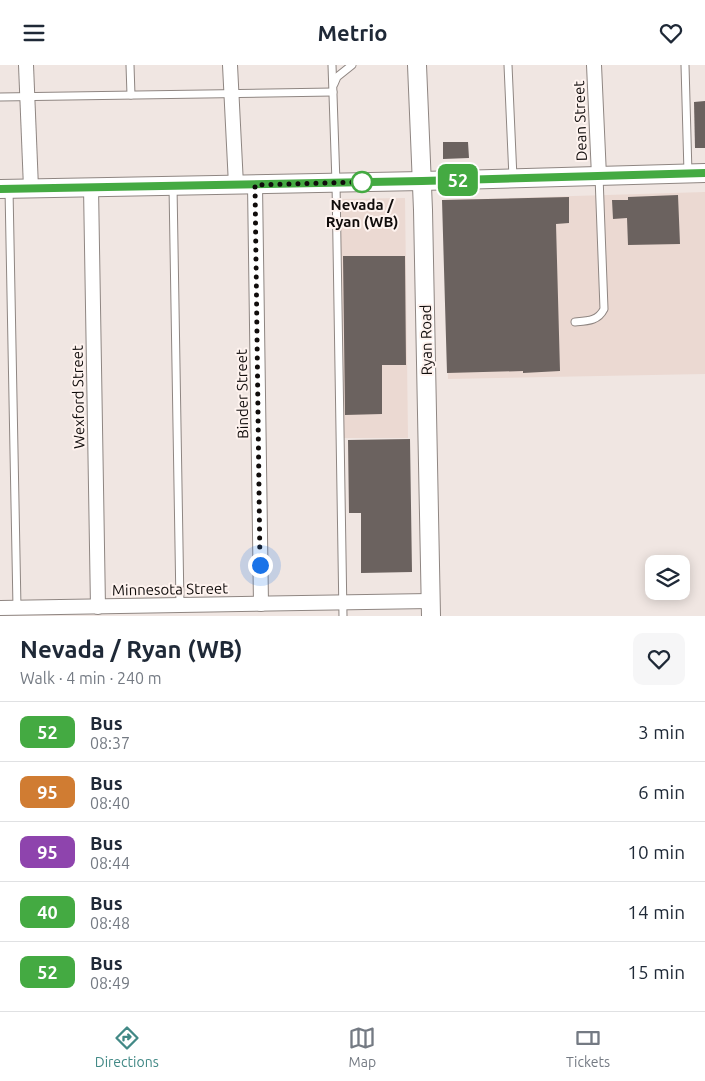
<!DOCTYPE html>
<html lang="en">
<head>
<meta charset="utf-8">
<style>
	:root { --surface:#fff; --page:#f6f6f7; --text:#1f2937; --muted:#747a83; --line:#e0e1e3; --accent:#428986 }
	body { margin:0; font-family:Ubuntu,sans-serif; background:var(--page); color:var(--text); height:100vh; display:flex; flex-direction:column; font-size:19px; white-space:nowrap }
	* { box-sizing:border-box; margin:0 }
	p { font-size:16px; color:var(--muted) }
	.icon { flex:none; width:28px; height:28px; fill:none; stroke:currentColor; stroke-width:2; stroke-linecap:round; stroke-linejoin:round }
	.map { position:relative; height:551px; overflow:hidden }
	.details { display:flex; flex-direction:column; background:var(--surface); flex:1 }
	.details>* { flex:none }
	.badge { padding:0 10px; border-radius:8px; font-size:18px; line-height:32px }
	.buttons { position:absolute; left:645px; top:490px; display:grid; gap:10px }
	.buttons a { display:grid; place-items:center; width:45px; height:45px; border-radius:10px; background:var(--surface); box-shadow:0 2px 12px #0003; font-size:25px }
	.you { position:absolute; width:25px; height:25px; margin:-12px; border:4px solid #fff; border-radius:50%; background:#1a73e8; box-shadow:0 0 0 8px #1a73e833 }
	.map>.badge { position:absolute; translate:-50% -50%; box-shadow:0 0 0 2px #fff }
	.round { display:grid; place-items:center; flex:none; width:52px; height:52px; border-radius:10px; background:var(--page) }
	.headline { display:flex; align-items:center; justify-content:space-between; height:85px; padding:0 20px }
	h1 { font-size:24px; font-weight:700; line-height:38px }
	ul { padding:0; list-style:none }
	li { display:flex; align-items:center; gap:15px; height:60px; padding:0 20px; border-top:1px solid var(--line) }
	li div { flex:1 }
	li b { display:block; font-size:19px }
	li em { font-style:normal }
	li .badge { min-width:55px; font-weight:700; text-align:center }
	header { display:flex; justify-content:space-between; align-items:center; height:65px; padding:0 20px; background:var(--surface); font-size:22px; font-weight:700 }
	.tabs { display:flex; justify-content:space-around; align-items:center; height:70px; border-top:1px solid var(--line); background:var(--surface); font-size:14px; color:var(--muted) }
	.tabs a { display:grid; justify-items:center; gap:2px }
	.tabs .active { color:var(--accent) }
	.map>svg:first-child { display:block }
	.built { fill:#ebd9d2 }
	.building { fill:#6b625f }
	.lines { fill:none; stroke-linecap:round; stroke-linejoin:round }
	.service-casing { stroke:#8f8682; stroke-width:9 }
	.minor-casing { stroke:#8f8682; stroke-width:16 }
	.tertiary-casing { stroke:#8f8682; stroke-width:20 }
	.service { stroke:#fff; stroke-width:7 }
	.minor { stroke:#fff; stroke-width:14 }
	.tertiary { stroke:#fff; stroke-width:18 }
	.line-casing { stroke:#fff; stroke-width:11 }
	.line { stroke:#44aa42; stroke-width:8 }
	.walk { stroke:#100c0b; stroke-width:5; stroke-dasharray:0 9 }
	.stop-dot { fill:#fff; stroke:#44aa42; stroke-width:2.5 }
	.labels { text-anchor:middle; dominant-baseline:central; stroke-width:4; stroke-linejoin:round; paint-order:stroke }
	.street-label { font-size:15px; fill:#100c0b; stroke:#fef3ef }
	.stop-label { font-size:15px; font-weight:bold; fill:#100c0b; stroke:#fef3ef }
</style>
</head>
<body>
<header><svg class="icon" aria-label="menu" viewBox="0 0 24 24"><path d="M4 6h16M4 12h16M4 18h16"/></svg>Metrio<svg class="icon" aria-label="heart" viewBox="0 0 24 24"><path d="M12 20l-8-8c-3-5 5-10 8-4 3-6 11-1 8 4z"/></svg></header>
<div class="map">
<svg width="705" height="551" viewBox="0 0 705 551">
	<rect width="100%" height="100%" fill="#f0e6e2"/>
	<g class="built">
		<polygon points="705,127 705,309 448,314 444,135"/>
		<polygon points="405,133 408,373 342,373 339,134"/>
	</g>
	<g class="building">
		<polygon points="705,36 705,83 695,83 694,37"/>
		<polygon points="443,77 468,77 469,93 443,94"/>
		<polygon points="678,130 680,179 628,180 627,153 613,154 612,135 628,135 628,132"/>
		<polygon points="569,132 569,158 556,159 560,306 523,308 523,306 447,308 442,135"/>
		<polygon points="343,191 405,191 406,300 382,300 382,349 345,350"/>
		<polygon points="410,374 412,507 361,508 361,448 349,448 348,375"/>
	</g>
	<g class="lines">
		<g class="service-casing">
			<g id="service">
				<polyline points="130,0 131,30"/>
				<polyline points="332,0 336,118 343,551"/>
				<polyline points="508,0 513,113"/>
				<polyline points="685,0 688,108"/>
				<polyline points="334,19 337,12 352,0"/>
				<polyline points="0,32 333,27"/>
				<polyline points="173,121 180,540"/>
				<polyline points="9,124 17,543"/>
				<path d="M575 257C588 256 598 256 604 244L599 111"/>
			</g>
		</g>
		<g class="minor-casing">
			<g id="minor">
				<polyline points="26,0 31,123"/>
				<polyline points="230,0 236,120"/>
				<polyline points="594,0 599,111"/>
				<polyline points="255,120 261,539"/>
				<polyline points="91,122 98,542"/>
				<polyline points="0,543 430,536"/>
			</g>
		</g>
		<g class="tertiary-casing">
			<g id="tertiary">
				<polyline points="417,0 423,145 431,551"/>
				<polyline points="0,124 422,116 705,108"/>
			</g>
		</g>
		<use href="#service" class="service"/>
		<use href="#minor" class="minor"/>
		<use href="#tertiary" class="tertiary"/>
	</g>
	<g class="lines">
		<g class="line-casing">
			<polyline id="line" points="0,124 422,116 705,108"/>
		</g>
		<use href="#line" class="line"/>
		<polyline class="walk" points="260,500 255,120 362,117"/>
	</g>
	<circle class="stop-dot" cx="362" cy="117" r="10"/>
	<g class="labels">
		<g class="street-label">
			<text transform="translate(580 56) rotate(-92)">Dean Street</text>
			<text transform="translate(426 275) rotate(-91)">Ryan Road</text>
			<text transform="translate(242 329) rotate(-91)">Binder Street</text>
			<text transform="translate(78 332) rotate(-91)">Wexford Street</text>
			<text transform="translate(170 524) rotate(-1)">Minnesota Street</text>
		</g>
		<g class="stop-label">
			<text x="362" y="139">Nevada /<tspan x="362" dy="17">Ryan (WB)</tspan></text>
		</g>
	</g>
</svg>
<div class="buttons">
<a><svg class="icon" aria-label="layers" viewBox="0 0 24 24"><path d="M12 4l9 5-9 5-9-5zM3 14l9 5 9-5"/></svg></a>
</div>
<div class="you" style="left:260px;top:500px"></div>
<b class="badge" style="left:458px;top:115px;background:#44aa42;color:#fff">52</b>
</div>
<section class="details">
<div class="headline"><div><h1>Nevada / Ryan (WB)</h1><p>Walk · 4 min · 240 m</p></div><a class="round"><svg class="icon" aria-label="heart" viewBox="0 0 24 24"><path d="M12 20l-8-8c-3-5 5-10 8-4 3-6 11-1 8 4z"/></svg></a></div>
<ul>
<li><span class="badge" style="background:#44aa42;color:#fff">52</span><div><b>Bus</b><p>08:37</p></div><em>3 min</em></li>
<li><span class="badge" style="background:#d07c32;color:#fff">95</span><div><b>Bus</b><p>08:40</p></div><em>6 min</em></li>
<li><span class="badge" style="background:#8e44ad;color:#fff">95</span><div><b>Bus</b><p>08:44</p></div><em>10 min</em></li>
<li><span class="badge" style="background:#44aa42;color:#fff">40</span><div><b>Bus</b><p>08:48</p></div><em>14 min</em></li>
<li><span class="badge" style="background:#44aa42;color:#fff">52</span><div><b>Bus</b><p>08:49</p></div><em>15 min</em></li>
</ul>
</section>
<nav class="tabs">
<a class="active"><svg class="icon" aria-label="directions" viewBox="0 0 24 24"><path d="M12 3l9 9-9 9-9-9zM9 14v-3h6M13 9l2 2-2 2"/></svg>Directions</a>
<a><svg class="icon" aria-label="map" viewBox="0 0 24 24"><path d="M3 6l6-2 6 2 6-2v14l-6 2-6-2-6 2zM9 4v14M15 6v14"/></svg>Map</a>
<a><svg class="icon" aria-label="tickets" viewBox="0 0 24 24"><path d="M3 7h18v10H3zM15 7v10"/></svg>Tickets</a>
</nav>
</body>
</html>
